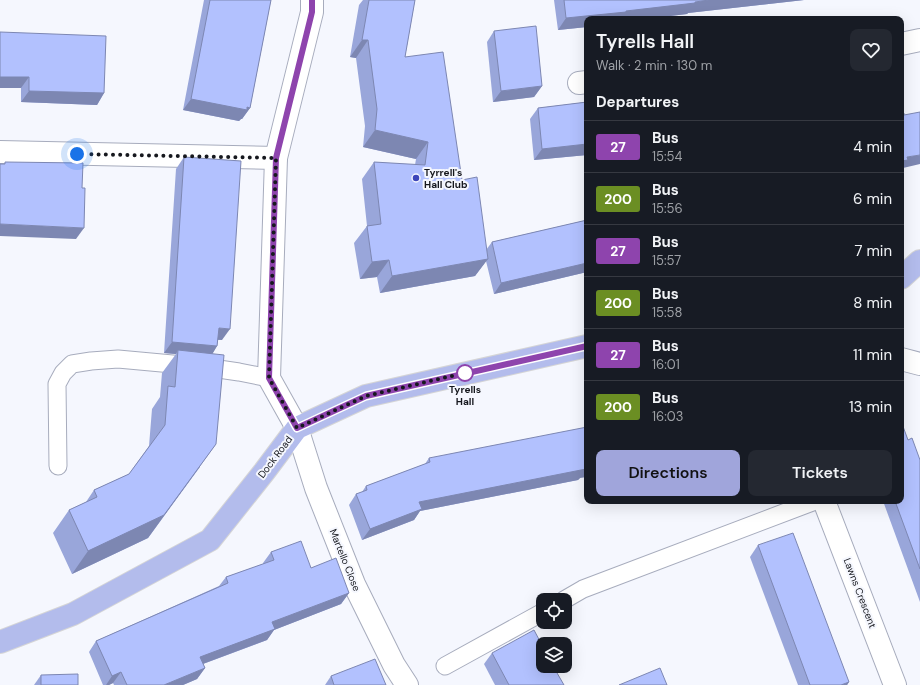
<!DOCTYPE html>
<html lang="en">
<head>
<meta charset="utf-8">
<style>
	:root { --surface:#171b24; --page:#242831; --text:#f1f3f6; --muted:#9ea1a6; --line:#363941; --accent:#a0a5db }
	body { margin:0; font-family:"DM Sans",sans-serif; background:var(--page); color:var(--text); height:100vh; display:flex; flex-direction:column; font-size:15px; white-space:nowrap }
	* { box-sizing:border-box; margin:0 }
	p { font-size:13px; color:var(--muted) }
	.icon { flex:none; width:22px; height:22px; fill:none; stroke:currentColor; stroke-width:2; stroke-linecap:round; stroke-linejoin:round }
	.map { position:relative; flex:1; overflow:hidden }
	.sheet { position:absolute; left:584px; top:16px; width:320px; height:488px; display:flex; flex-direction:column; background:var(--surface); border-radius:8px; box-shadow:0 4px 16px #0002 }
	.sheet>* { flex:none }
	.badge { padding:0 8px; border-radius:3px; font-size:14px; line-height:26px }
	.controls { position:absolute; left:536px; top:593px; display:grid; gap:8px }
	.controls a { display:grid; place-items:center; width:36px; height:36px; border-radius:8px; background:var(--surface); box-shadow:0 4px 16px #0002; font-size:20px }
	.you { position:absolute; width:20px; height:20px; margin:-10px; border:3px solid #fff; border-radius:50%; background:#1a73e8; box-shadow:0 0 0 6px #1a73e833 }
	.map>.badge { position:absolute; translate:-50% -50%; box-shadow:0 0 0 2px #fff }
	h2 { padding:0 12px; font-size:15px; line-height:36px }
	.round { display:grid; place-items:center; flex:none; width:42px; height:42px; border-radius:8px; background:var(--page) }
	.summary { display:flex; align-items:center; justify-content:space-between; height:68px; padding:0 12px }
	h1 { font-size:19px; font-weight:600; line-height:30px }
	.action { display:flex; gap:8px; margin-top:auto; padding:8px 12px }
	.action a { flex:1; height:46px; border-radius:8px; background:var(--accent); color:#111; font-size:16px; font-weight:600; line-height:46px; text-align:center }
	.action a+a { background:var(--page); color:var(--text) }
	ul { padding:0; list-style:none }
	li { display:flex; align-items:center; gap:12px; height:52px; padding:0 12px; border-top:1px solid var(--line) }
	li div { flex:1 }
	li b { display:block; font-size:15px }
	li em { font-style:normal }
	li .badge { min-width:44px; font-weight:700; text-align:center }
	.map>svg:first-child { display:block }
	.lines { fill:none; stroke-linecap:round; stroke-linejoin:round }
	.service-casing { stroke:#a7acbd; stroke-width:19 }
	.minor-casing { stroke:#a7acbd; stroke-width:24 }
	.primary-casing { stroke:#d5d5d6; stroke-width:24 }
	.service { stroke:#fff; stroke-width:17 }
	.minor { stroke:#fff; stroke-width:22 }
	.primary { stroke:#b3bcec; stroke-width:22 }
	.wall { fill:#99a6da }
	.shaded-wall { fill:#7d87b2 }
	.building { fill:#b2c1fe; stroke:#7d87b2 }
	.line-casing { stroke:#fff; stroke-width:9 }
	.line { stroke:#8e44ad; stroke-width:6 }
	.walk { stroke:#16181e; stroke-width:4; stroke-dasharray:0 7.2 }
	.poi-dot { fill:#3d46ba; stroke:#f5f7fe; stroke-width:1.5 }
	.stop-dot { fill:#fff; stroke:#8e44ad; stroke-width:2 }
	.labels { text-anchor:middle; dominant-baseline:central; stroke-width:4; stroke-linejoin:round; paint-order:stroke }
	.poi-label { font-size:10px; font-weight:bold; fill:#16181e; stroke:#f5f7fe; text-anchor:start }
	.stop-label { font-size:10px; font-weight:bold; fill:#16181e; stroke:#f5f7fe }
	.street-label { font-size:10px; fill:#16181e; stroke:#f5f7fe }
</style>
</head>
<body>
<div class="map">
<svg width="920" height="685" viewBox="0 0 920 685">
	<rect width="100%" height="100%" fill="#f5f7fe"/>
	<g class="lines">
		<g class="service-casing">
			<g id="service">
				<polyline points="58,466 57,384 63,373 72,364 91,361 118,359 205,367 239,372 269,378"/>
				<polyline points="564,600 583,589 815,501"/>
				<polyline points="445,666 543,612"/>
			</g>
		</g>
		<g class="minor-casing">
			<g id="minor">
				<polyline points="312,0 312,12 276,158 269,378 297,428 316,488 354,584 394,665 407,685"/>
				<polyline points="901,44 920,40"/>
				<polyline points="579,83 587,82"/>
				<polyline points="0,152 276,158"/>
				<polyline points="901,359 920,364"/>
				<polyline points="824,501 895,685"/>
			</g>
		</g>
		<g class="primary-casing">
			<g id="primary">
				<polyline points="901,278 920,261"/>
				<polyline points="0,642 73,614 210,540 264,472 297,428 366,396 587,346"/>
			</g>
		</g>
		<use href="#service" class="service"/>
		<use href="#minor" class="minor"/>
		<use href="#primary" class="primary"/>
	</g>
	<g class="wall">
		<polygon points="204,0 271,0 250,108 242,119 241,119 239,121 183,110"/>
		<polygon points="363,0 415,0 405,57 462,180 486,250 492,242 587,220 587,272 494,294 486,261 475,276 380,293 377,277 360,279 354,243 367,226 362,179 374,162 415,165 416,159 363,147 365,126 356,58 350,57 359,5"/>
		<polygon points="554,0 804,0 688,13 687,14 645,19 587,19 587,27 558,30"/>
		<polygon points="494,31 542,86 534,97 493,102 487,42"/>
		<polygon points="0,32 104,93 97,105 21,102 21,88 0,88"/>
		<polygon points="587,102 587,155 534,160 530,119 538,108"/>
		<polygon points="184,157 222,340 218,340 217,346 212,354 200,467 148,538 72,574 53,533 69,510 86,502 94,490 129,474 149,446 152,409 160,397 162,373 176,354 164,353 176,169"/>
		<polygon points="908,440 920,460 920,602 883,501 901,501"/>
		<polygon points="429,458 580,478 578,480 420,511 414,520 362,540 349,505 356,494 362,492 366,486 425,464"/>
		<polygon points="758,545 849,682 847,685 798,685 750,557"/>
		<polygon points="271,552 311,568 349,593 341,604 274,630 267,640 203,664 205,668 197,679 183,685 114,685 113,683 109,685 103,685 89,652 96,641 219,586 226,577 263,564 263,563"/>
		<polygon points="492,653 564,685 495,685 484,664"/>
		<polygon points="41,675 78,685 34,685"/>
		<polygon points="331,676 386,685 325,685"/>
	</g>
	<g class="shaded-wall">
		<polygon points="709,0 804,0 688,13 687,14 645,19 587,19 587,27 558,30 566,18"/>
		<polygon points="362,40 368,40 356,58 350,57"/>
		<polygon points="0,77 29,77 21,88 0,88"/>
		<polygon points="542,86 534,97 493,102 501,91"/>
		<polygon points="29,91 104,93 97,105 21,102"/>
		<polygon points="191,99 247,107 250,108 242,119 241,119 239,121 183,110"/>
		<polygon points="375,130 428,142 416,159 363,147"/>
		<polygon points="587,144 587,155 534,160 542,149"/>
		<polygon points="920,155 920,164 903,168 901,170 901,161 907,157"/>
		<polygon points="0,224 84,228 76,239 0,236"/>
		<polygon points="488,259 475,276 380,293 392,276"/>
		<polygon points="389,260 377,277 360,279 372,262"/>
		<polygon points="587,263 587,272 494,294 501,283"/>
		<polygon points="219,328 230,329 222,340 211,339"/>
		<polygon points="172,342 217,346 210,358 178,350 176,354 164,353"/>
		<polygon points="216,444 148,538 72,574 88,551"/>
		<polygon points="587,467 587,477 580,478 578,480 420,511 414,520 362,540 370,529 419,502"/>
		<polygon points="349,593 341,604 274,630 267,640 192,668 200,657 272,622"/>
		<polygon points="205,668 197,679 183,685 164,685"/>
		<polygon points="121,672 113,683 109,685 106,685 112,676"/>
		<polygon points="849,682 847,685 841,685"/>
	</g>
	<g class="building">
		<polygon points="210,0 271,0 250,108 247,107 247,110 191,99"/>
		<polygon points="369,0 415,0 405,57 443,52 462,180 477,177 488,259 392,276 389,260 372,262 367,226 381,224 374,162 425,165 428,142 375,130 377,109 368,40 362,40"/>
		<polygon points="564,0 709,0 695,2 695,3 626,11 626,12 566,18"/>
		<polygon points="536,26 542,86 501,91 494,31"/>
		<polygon points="0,32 106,36 104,93 29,91 29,77 0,77"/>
		<polygon points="587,102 587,144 542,149 538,108"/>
		<polygon points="920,112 920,155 907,157 908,160 901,161 901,114 904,113 904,115"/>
		<polygon points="184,157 241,161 230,329 219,328 217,346 172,342"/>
		<polygon points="5,162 83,163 82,188 85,188 84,228 0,224 0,164 5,164"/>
		<polygon points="587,220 587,263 501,283 492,242"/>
		<polygon points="178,350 224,355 216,444 164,515 88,551 69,510 97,497 94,490 129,474 165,425 168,386 175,387"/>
		<polygon points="901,421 908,440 912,438 920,460 920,569 895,501 901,501"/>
		<polygon points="587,427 587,467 586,467 586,469 419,502 422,509 370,529 356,494 367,490 366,486 430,462 429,458"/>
		<polygon points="793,533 849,682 841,685 810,685 758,545"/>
		<polygon points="301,541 311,568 336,558 349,593 272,622 275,629 200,657 205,668 164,685 127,685 121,672 112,676 96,641 228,583 226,577 274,560 271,552"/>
		<polygon points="534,630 543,647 543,666 553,666 564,685 509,685 492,653"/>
		<polygon points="375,659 386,685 334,685 331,676"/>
		<polygon points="660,668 667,685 619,685"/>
		<polygon points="78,674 78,685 41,685 41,675"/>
	</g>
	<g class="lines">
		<g class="line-casing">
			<polyline id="line" points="312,0 312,12 276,158 269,378 297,428 366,396 587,346"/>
		</g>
		<use href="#line" class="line"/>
		<polyline class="walk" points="77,154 276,158 269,378 297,428 366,396 469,372 465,373"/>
	</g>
	<circle class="poi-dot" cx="416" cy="178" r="4"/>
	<circle class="stop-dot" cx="465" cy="373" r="8"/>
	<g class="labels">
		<g class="poi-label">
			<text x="424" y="172">Tyrrell's<tspan x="424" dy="12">Hall Club</tspan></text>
		</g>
		<g class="stop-label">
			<text x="465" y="389">Tyrells<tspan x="465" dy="12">Hall</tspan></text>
		</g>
		<g class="street-label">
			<text transform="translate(275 457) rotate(-53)">Dock Road</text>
			<text transform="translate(345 560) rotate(68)">Martello Close</text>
			<text transform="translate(860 593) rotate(69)">Lawns Crescent</text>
		</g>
	</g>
</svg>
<div class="controls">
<a><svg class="icon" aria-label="locate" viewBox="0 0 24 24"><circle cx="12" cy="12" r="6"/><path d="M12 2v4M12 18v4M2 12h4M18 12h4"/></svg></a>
<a><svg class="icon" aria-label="layers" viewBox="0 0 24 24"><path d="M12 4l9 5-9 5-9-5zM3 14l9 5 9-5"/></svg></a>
</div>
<div class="you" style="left:77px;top:154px"></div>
<section class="sheet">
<div class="summary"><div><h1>Tyrells Hall</h1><p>Walk · 2 min · 130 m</p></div><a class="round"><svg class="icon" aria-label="heart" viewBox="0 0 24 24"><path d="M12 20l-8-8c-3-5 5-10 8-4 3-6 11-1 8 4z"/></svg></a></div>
<h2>Departures</h2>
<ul>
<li><span class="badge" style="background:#8e44ad;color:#fff">27</span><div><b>Bus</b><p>15:54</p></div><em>4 min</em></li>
<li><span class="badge" style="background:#6b8e23;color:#fff">200</span><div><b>Bus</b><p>15:56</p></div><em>6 min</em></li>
<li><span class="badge" style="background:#8e44ad;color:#fff">27</span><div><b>Bus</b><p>15:57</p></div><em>7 min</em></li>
<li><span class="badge" style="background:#6b8e23;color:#fff">200</span><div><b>Bus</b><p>15:58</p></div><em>8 min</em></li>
<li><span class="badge" style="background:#8e44ad;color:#fff">27</span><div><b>Bus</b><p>16:01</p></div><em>11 min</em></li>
<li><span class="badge" style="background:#6b8e23;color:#fff">200</span><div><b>Bus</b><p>16:03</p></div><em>13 min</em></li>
</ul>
<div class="action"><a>Directions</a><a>Tickets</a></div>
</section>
</div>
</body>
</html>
